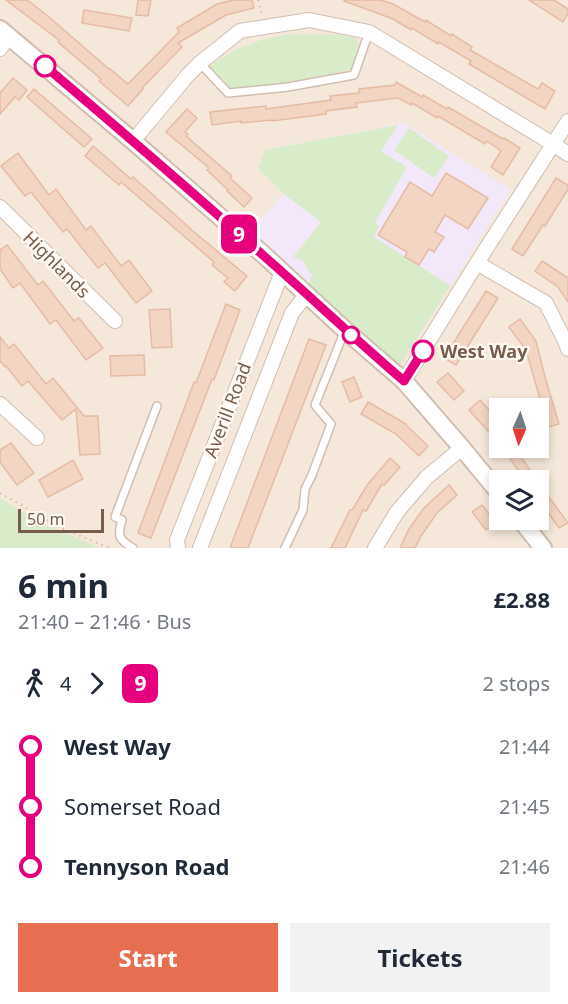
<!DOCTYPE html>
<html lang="en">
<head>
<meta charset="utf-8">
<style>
	:root { --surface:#fff; --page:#f2f2f3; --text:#1f2937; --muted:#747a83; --accent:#e76f51 }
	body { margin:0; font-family:"Noto Sans",sans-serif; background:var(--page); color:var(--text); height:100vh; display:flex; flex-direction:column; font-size:22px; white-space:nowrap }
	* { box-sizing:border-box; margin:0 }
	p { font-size:20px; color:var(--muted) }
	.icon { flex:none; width:33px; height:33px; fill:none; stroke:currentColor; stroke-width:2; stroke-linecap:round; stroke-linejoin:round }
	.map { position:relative; height:548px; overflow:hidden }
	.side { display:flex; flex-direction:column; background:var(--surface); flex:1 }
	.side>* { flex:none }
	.badge { padding:0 12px; border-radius:9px; font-size:21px; line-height:39px }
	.needle { width:39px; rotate:183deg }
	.tools { position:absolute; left:489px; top:398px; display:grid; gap:12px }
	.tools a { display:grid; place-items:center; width:60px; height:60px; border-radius:0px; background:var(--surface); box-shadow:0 3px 9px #0003; font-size:30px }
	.scale { position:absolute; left:18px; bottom:15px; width:86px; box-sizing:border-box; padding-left:6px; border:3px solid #7a5c4d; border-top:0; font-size:16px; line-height:21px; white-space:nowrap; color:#7a5c4d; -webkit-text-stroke:4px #fffaf3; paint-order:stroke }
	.map>.badge { position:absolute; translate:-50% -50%; box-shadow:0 0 0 3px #fff }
	.legs { display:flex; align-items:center; gap:9px; height:66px; padding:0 18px; font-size:20px }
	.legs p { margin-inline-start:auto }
	.overview { display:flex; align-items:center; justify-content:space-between; height:102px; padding:0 18px }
	h1 { font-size:33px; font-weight:700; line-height:45px }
	.primary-button { display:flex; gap:12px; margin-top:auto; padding:12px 18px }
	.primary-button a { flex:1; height:69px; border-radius:0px; background:var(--accent); color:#fff; font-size:24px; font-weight:700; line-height:69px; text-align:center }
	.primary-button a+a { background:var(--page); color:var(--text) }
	ul { padding:0 18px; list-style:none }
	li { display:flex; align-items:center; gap:21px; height:60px; font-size:22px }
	li i { display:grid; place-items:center; width:9px; height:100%; margin:0 8px; background:currentColor }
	li i::after { content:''; width:15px; height:15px; margin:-8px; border:4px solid; border-radius:50%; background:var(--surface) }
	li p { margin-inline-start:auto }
	li:first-child i { background:linear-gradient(#0000 50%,currentColor 0) }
	li:last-child i { background:linear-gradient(currentColor 50%,#0000 0) }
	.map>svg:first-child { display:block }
	.residential { fill:#f5e8da; fill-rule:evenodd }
	.education { fill:#f3e8fa }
	.green { fill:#d8ecc9 }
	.building { fill:#f3d5c3; stroke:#e6bba3; stroke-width:1.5 }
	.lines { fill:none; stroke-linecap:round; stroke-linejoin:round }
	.service-casing { stroke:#d1beb0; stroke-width:10 }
	.minor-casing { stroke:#d1beb0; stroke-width:16 }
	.tertiary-casing { stroke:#d1beb0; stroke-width:20 }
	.path { stroke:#d9b8a5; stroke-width:2; stroke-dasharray:1.5 4.5; stroke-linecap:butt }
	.service { stroke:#fff; stroke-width:7 }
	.minor { stroke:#fff; stroke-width:14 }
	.tertiary { stroke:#fff; stroke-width:16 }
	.line-1-casing { stroke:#fff; stroke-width:14 }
	.line-1 { stroke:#e6007e; stroke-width:9 }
	.stop-1-dot { fill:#fff; stroke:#e6007e; stroke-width:3 }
	.labels { text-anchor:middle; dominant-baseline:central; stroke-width:4.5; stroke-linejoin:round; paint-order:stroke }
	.street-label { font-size:18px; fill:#7a5c4d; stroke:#fffaf3 }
	.stop-label { font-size:18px; font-weight:bold; fill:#7a5c4d; stroke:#fffaf3; text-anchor:start }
</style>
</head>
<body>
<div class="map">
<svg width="568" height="548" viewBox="0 0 568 548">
	<rect width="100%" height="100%" fill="#fdf6ec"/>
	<path class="residential" d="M0 0H568V548H0ZM500 408H538V447H500ZM500 480H538V519H500Z"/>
	<polygon class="education" points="404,123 511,190 398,368 246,235 284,194 258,169 265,150"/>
	<g class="green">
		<polygon points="288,34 339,35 355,38 359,45 351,69 288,84 229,89 208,67 235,50 261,40"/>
		<polygon points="398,125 381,151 407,167 375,222 379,226 374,237 450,286 398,368 307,288 312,276 302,260 293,257 321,222 284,194 258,169 265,150"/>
		<polygon points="409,128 449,156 434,178 394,150"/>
		<polygon points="0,498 34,519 100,548 0,548"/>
	</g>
	<g class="building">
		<polygon points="6,0 27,0 49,17 109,69 110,69 128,84 179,32 177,28 217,4 233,0 252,0 254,8 226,15 178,43 182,47 142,88 143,89 128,106 99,81 101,79 58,42 59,40"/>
		<polygon points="138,0 151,0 148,16 136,15"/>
		<polygon points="344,0 381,0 393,4 425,22 426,20 451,36 452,34 472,47 470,50 538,89 542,83 555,91 545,109 469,64 471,61 439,42 438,44 412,28 411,30 393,19 344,1"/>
		<polygon points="529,0 554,0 568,9 568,13 563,22"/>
		<polygon points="84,10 132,18 129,31 82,23"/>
		<polygon points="13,78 27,90 19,100 15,97 0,114 0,93"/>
		<polygon points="396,82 422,97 423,95 447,109 448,107 503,139 504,138 520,148 503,175 491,167 501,151 487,141 485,144 438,116 437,118 412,103 411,105 398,98 356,103 357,107 326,111 326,114 272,121 272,120 241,123 241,121 212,125 210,112 266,106 266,109 331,100 330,96 359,93 359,89 395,85"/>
		<polygon points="34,89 92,139 84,147 27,97"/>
		<polygon points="187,109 197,118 185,132 188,134 186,136 232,176 230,178 252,198 244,207 227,191 228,190 207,170 209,168 166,132"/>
		<polygon points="93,146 131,179 133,177 151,193 194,232 247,276 235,291 224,282 228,278 212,265 214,262 121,182 119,185 85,156"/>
		<polygon points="18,153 49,195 56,189 86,230 91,226 121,266 129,260 152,291 136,303 105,263 98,268 67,229 63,232 31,192 25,196 1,166"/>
		<polygon points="446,173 488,198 468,229 445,215 435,232 444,237 434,252 429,249 419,265 405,257 407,252 378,235 410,182 432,196"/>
		<polygon points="556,178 568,185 568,189 545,226 543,225 523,256 512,249"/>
		<polygon points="7,245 38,285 43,281 74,321 79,318 103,348 86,360 56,320 50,324 20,283 13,288 0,269 0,250"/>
		<polygon points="542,261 568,278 568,302 558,287 535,271"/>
		<polygon points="486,291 498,298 456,365 444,358"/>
		<polygon points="226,304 240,310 214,380 212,379 151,538 138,533 194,382 196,383"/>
		<polygon points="170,309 172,347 152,348 149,310"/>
		<polygon points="520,319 536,341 545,377 559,424 548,427 526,350 509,327"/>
		<polygon points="0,337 9,348 14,344 46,384 53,378 84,416 98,416 100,454 80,455 76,409 62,420 28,381 22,386 6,366 5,367 0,361"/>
		<polygon points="309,339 326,345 248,548 230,548"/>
		<polygon points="144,355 145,375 111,376 110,356"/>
		<polygon points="448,373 464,391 454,400 437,382"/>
		<polygon points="354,377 362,397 350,402 342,382"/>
		<polygon points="480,400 500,422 500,444 469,410"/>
		<polygon points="368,402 406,424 406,425 428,446 419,456 396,434 361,414"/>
		<polygon points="11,443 34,473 17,485 0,462 0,450"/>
		<polygon points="502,447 514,447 537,480 525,480"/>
		<polygon points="390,458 400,467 384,485 382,484 366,511 363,510 345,548 331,548 350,510 352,510 368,484"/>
		<polygon points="73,460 83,479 48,497 39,480"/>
		<polygon points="538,482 568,523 559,528 538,499"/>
		<polygon points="449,485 457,495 437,513 421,536 415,548 400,548 409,529 424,508"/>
		<polygon points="482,505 496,523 486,530 472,512"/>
	</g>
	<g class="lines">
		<g class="service-casing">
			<g id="service">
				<polyline points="200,63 228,93 288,87 354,75 369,32"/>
				<path d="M133 548C119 540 117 536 122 520L115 517 157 406"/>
				<polyline points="285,548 303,510 305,489 312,475 331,424 315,405 345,330"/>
			</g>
		</g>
		<g class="minor-casing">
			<g id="minor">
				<polyline points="0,49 9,36"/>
				<polyline points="133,141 188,75 200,63 240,31 309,20 369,32 553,144 568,154"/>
				<polyline points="0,207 115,321"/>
				<polyline points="477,263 546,303 566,343 568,349"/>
				<polyline points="404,381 477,263 568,121"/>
				<polyline points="0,404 37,438"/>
				<polyline points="178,548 177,540 282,272"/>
				<polyline points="200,548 292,313 307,294"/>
				<polyline points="375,548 397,512 427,477 462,448"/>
			</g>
		</g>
		<g class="tertiary-casing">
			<g id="tertiary">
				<polyline points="0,29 133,141 265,256 345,330 404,381 462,448 500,494"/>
				<polyline points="520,519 543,548"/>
			</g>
		</g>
		<g class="path">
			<polyline points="258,0 262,15"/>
			<polyline points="0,493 59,527 109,548"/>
		</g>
		<use href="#service" class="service"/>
		<use href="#minor" class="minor"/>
		<use href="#tertiary" class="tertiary"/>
	</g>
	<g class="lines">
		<g class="line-1-casing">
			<path id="line-1" d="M45 66C119 129 193 192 265 257 312 298 357 341 404 381L423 351"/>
		</g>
		<use href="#line-1" class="line-1"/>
	</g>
	<g class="stop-1-dot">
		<circle cx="45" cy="66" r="10"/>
		<circle cx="351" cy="335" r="8"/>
		<circle cx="423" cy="351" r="10"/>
	</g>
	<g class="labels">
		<g class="street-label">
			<text transform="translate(57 264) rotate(45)">Highlands</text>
			<text transform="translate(227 410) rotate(-69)">Averill Road</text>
		</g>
		<g class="stop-label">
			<text x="440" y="351">West Way</text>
		</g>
	</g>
</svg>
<div class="tools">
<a><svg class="needle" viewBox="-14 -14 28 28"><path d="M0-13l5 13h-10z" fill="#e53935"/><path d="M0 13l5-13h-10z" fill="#747a83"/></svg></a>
<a><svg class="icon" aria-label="layers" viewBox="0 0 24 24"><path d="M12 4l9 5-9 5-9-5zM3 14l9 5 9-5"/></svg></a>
</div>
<div class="scale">50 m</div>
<b class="badge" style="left:239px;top:234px;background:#e6007e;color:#fff">9</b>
</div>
<section class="side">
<div class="overview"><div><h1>6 min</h1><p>21:40 – 21:46 · Bus</p></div><b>£2.88</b></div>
<div class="legs"><svg class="icon" aria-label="walk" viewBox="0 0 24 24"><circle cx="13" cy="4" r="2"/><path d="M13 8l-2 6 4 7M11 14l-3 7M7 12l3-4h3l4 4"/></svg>4<svg class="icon" aria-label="forward" viewBox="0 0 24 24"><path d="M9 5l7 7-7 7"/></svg><b class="badge" style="background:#e6007e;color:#fff">9</b><p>2 stops</p></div>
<ul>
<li><i style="color:#e6007e"></i><b>West Way</b><p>21:44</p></li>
<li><i style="color:#e6007e"></i><span>Somerset Road</span><p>21:45</p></li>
<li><i style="color:#e6007e"></i><b>Tennyson Road</b><p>21:46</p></li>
</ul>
<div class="primary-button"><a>Start</a><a>Tickets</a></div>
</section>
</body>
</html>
